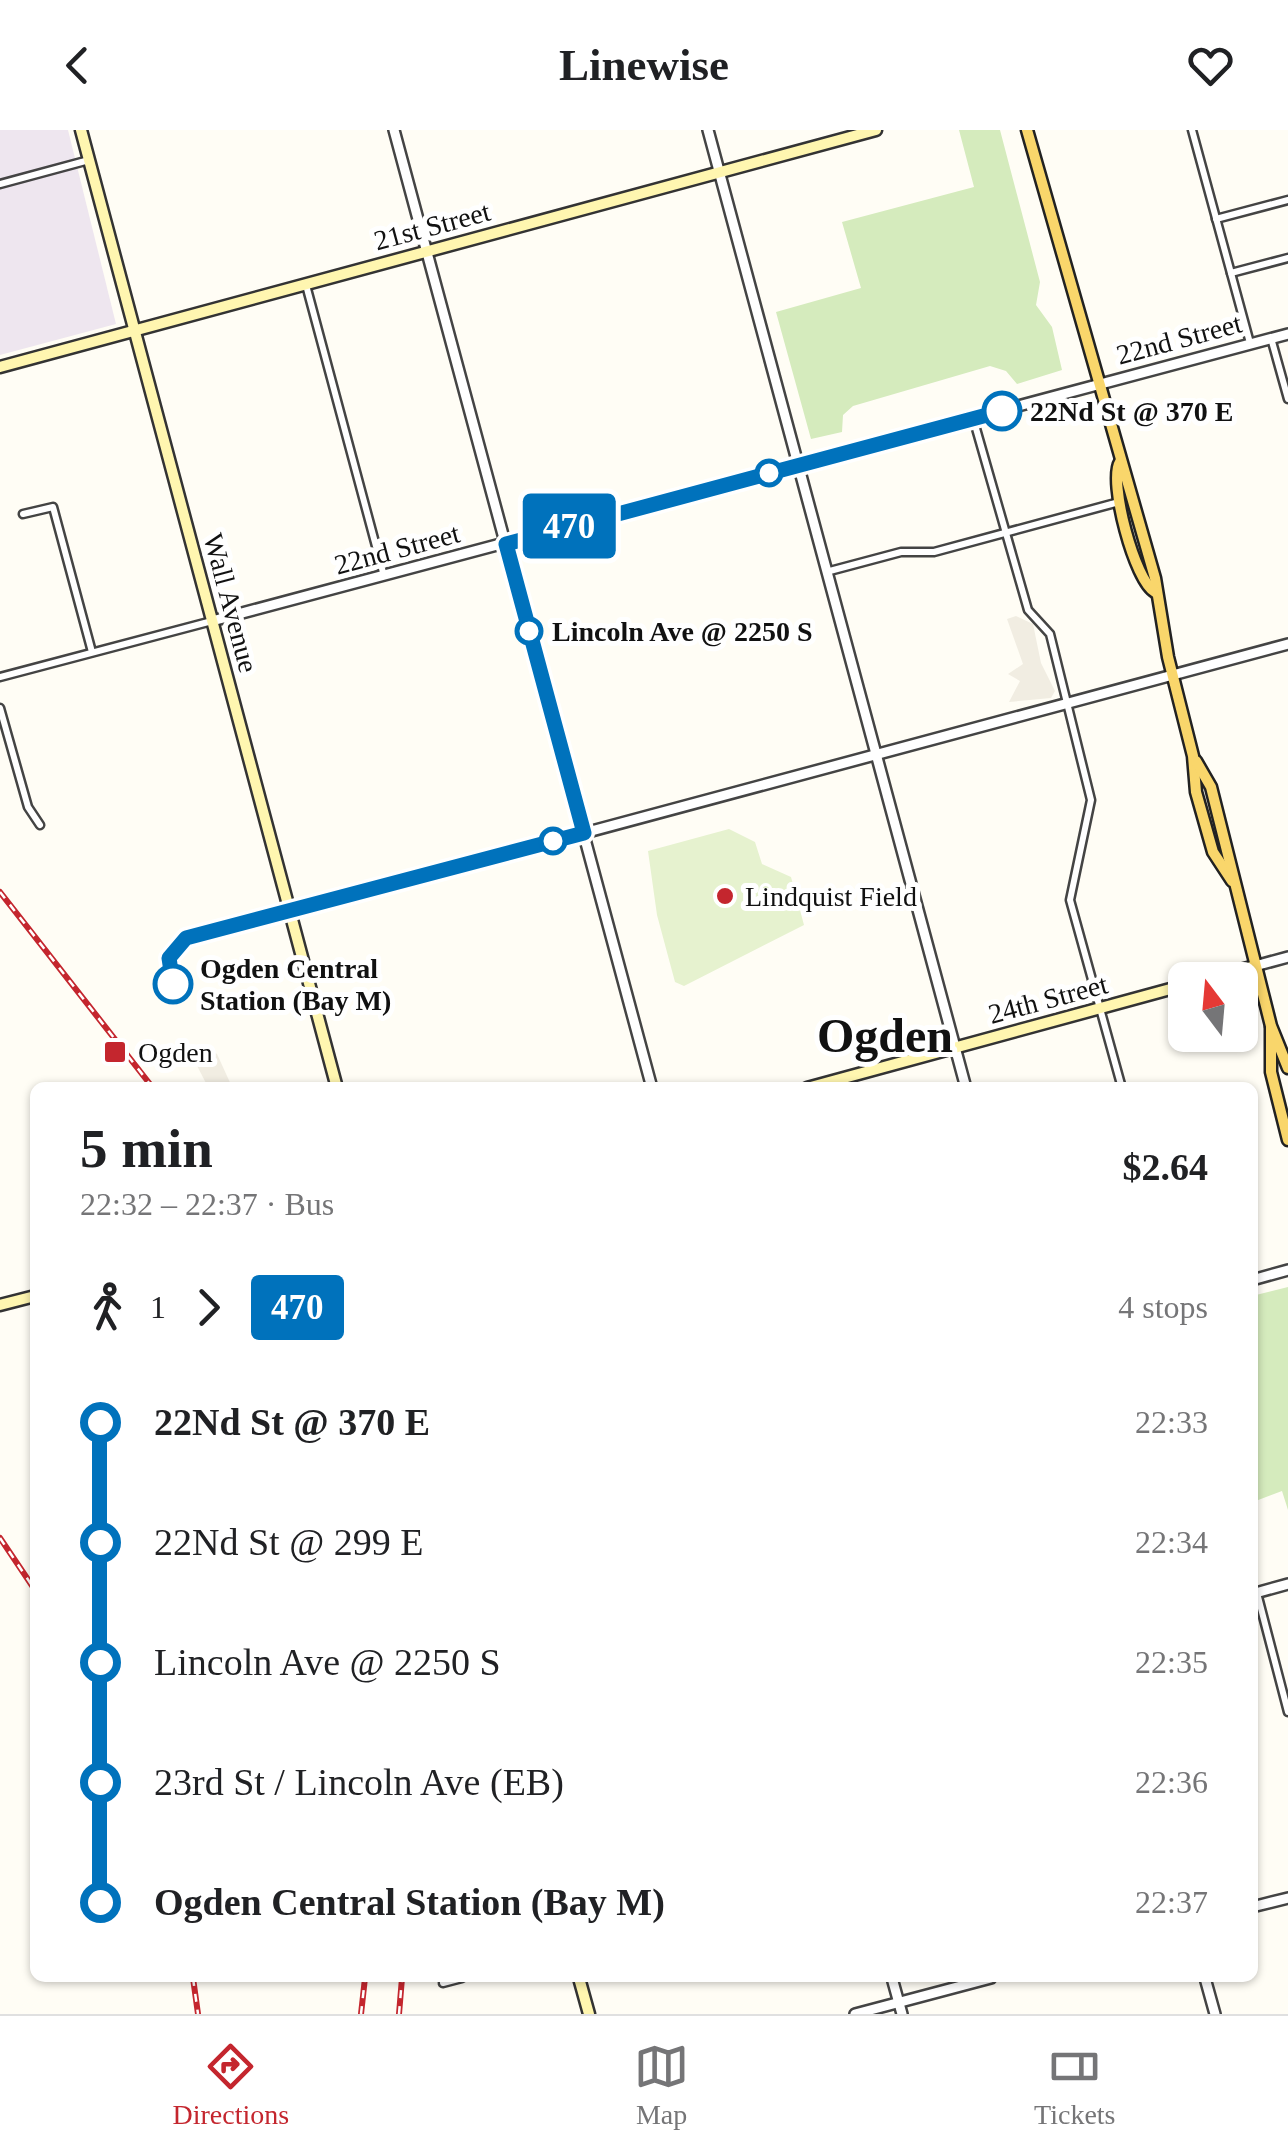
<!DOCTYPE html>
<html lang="en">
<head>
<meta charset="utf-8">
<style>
	:root { --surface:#fff; --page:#f2f2f2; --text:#202124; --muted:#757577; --line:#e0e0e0; --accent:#c4262e }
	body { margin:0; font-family:"Times New Roman",serif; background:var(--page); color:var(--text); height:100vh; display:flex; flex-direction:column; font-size:38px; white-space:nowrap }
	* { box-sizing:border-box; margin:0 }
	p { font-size:32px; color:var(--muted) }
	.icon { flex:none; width:55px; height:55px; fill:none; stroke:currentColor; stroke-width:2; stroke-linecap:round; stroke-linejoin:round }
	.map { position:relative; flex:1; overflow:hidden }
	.panel { position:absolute; left:30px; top:952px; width:1228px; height:900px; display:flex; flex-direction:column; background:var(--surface); border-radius:15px; box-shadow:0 2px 8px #0004 }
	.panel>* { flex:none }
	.badge { padding:0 20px; border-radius:8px; font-size:35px; line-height:65px }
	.needle { width:65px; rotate:344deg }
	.controls { position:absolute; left:1168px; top:832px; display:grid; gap:20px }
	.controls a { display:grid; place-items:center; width:90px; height:90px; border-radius:15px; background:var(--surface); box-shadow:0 2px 8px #0004; font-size:50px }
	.map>.badge { position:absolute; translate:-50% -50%; box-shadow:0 0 0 5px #fff }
	.legs { display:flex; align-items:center; gap:15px; height:110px; padding:0 50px; font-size:32px }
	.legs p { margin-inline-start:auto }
	.overview { display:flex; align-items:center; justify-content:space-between; height:170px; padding:0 50px }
	h1 { font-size:55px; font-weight:700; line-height:75px }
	ul { padding:0 50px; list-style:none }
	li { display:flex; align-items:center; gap:35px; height:120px; font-size:38px }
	li i { display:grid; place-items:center; width:15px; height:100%; margin:0 12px; background:currentColor }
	li i::after { content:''; width:25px; height:25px; margin:-12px; border:8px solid; border-radius:50%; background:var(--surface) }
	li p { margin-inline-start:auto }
	li:first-child i { background:linear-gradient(#0000 50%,currentColor 0) }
	li:last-child i { background:linear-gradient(currentColor 50%,#0000 0) }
	header { display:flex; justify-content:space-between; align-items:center; height:130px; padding:0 50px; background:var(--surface); font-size:45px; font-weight:700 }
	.tab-bar { display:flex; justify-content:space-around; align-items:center; height:140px; border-top:2px solid var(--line); background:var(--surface); font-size:28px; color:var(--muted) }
	.tab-bar a { display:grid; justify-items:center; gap:5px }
	.tab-bar .selected { color:var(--accent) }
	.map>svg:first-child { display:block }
	.industrial { fill:#eee6ef }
	.green { fill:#d5ebbd }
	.pitch { fill:#e6f2cf }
	.plaza { fill:#f1ede2 }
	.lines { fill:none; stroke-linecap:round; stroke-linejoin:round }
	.minor-casing { stroke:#444; stroke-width:11 }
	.tertiary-casing { stroke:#444; stroke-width:14 }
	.secondary-casing { stroke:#333; stroke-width:15 }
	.primary-casing { stroke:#222; stroke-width:15 }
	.minor { stroke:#fff; stroke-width:6 }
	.tertiary { stroke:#fff; stroke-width:9 }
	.secondary { stroke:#fff6b0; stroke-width:10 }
	.primary { stroke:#f9d66b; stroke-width:10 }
	.rail-casing { stroke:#c4262e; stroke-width:6 }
	.rail { stroke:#fff; stroke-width:2.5; stroke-dasharray:8; stroke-linecap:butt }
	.line-1-casing { stroke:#fff; stroke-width:22 }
	.line-1 { stroke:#0072bc; stroke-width:15 }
	.stop-1-dot { fill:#fff; stroke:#0072bc; stroke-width:5 }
	.poi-dot { fill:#c4262e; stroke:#fff; stroke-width:4 }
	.labels { text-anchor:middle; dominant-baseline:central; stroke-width:10; stroke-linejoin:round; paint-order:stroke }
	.street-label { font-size:28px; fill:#111; stroke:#fff }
	.stop-label { font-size:28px; font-weight:bold; fill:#111; stroke:#fff; text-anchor:start }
	.poi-label { font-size:28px; fill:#111; stroke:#fff; text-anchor:start }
	.town-label { font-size:48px; font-weight:bold; fill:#111; stroke:#fff }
</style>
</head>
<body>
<header><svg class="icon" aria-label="back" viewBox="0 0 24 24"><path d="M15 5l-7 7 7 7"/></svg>Linewise<svg class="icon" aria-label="heart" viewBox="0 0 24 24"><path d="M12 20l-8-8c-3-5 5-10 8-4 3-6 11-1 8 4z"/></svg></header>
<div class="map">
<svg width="1288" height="1884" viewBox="0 0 1288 1884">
	<rect width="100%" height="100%" fill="#fffdf5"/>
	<polygon class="industrial" points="0,0 68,0 116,194 0,225"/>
	<g class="green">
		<polygon points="959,0 1000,0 1040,152 1036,175 1052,197 1062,240 1017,254 1006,241 990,236 853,276 843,285 842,302 811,309 776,182 861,158 842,92 974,57"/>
		<polygon points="1288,1157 1288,1380 1282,1361 1253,1372 1252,1166"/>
	</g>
	<polygon class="pitch" points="729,699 755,712 762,734 791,747 804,795 684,856 675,852 657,785 648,721"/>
	<g class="plaza">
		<polygon points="1016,486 1033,494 1041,533 1055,561 1051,568 1009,572 1020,551 1008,544 1023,534 1007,489"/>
		<polygon points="202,915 217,924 232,957 208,957 192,926"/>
	</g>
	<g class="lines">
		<g class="minor-casing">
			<g id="minor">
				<polyline points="1192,0 1250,213"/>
				<polyline points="0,54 89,30"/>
				<polyline points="1216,89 1288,70"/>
				<polyline points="1231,143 1288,128"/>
				<polyline points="306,155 384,446"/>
				<polyline points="1271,208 1288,269"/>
				<polyline points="973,288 1028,480 1050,504 1091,670 1070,770 1122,958"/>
				<polyline points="23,384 53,377 92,522"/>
				<polyline points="826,442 901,422 934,422 1119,372"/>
				<polyline points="0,547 212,491"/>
				<polyline points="0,578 28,677 40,695"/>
				<polyline points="1257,1463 1288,1582"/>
				<polyline points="443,1853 462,1848"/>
			</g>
		</g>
		<g class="tertiary-casing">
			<g id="tertiary">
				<polyline points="394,0 652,958"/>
				<polyline points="708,0 966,958"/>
				<polyline points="212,491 1288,204"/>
				<polyline points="290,782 1288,514"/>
				<polyline points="1255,836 1288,827"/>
				<polyline points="1252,1150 1288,1140"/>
				<polyline points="1252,1464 1288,1454"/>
				<polyline points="1252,1777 1288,1768"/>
				<polyline points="892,1848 902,1884"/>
				<polyline points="1205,1848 1215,1884"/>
				<polyline points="855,1884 991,1848"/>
			</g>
		</g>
		<g class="secondary-casing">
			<g id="secondary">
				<polyline points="81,0 337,958"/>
				<polyline points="0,237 876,0"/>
				<polyline points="1203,850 1255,836"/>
				<polyline points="807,958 1185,855"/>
				<polyline points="0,1175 35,1166"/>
				<polyline points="579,1848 589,1884"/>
			</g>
		</g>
		<g class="primary-casing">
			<g id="primary">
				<polyline points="1027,0 1155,448 1168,527 1193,626 1196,662 1213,722 1232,751"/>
				<path d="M1120 332C1108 351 1135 452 1155 462"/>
				<polyline points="1196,631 1211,657 1271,896 1288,938"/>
				<polyline points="1271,897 1271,942 1288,1010"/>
			</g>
		</g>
		<use href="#minor" class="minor"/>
		<use href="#tertiary" class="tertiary"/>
		<use href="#secondary" class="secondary"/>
		<use href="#primary" class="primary"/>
		<g class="rail-casing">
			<g id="rail">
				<polyline points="0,762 153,958"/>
				<polyline points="0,1408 35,1460"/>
				<polyline points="193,1848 198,1884"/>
				<polyline points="361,1884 365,1848"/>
				<polyline points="399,1884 402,1848"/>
			</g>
		</g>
		<use href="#rail" class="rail"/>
	</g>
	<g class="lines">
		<g class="line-1-casing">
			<polyline id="line-1" points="173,854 169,828 186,808 584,703 506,414 1002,281"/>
		</g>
		<use href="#line-1" class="line-1"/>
	</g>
	<g class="stop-1-dot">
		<circle cx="1002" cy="281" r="18"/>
		<circle cx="769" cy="343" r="12"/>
		<circle cx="529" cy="501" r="12"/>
		<circle cx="553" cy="711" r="12"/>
		<circle cx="173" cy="854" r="18"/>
	</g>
	<g class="poi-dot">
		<circle cx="725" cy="766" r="10"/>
		<rect x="103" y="910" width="24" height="24" rx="5"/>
	</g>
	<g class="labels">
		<g class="street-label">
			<text transform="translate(432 96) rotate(-15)">21st Street</text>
			<text transform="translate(1179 209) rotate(-15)">22nd Street</text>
			<text transform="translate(397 419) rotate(-15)">22nd Street</text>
			<text transform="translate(231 473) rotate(75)">Wall Avenue</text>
			<text transform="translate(1048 869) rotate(-15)">24th Street</text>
		</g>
		<g class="stop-label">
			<text x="1030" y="281">22Nd St @ 370 E</text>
			<text x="552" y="501">Lincoln Ave @ 2250 S</text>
			<text x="200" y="838">Ogden Central<tspan x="200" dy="32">Station (Bay M)</tspan></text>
		</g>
		<g class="poi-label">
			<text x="745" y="766">Lindquist Field</text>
			<text x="138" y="922">Ogden</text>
		</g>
		<g class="town-label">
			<text x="885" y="905">Ogden</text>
		</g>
	</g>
</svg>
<div class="controls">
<a><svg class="needle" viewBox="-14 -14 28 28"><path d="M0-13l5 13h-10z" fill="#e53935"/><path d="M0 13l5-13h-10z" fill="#757577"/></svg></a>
</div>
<b class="badge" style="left:569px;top:396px;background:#0072bc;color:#fff">470</b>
<section class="panel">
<div class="overview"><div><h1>5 min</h1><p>22:32 – 22:37 · Bus</p></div><b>$2.64</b></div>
<div class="legs"><svg class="icon" aria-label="walk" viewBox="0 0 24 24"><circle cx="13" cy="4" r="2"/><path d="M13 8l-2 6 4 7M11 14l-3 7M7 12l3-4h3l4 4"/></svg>1<svg class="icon" aria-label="forward" viewBox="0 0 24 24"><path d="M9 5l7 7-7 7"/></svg><b class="badge" style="background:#0072bc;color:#fff">470</b><p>4 stops</p></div>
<ul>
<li><i style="color:#0072bc"></i><b>22Nd St @ 370 E</b><p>22:33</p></li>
<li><i style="color:#0072bc"></i><span>22Nd St @ 299 E</span><p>22:34</p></li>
<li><i style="color:#0072bc"></i><span>Lincoln Ave @ 2250 S</span><p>22:35</p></li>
<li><i style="color:#0072bc"></i><span>23rd St / Lincoln Ave (EB)</span><p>22:36</p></li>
<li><i style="color:#0072bc"></i><b>Ogden Central Station (Bay M)</b><p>22:37</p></li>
</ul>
</section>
</div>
<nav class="tab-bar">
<a class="selected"><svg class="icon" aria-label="directions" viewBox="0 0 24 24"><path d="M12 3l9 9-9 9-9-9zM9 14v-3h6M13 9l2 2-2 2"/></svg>Directions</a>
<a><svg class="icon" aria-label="map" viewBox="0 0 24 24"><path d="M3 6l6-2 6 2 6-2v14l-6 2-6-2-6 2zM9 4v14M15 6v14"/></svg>Map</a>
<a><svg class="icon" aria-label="tickets" viewBox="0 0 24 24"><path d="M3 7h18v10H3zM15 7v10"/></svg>Tickets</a>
</nav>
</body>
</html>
